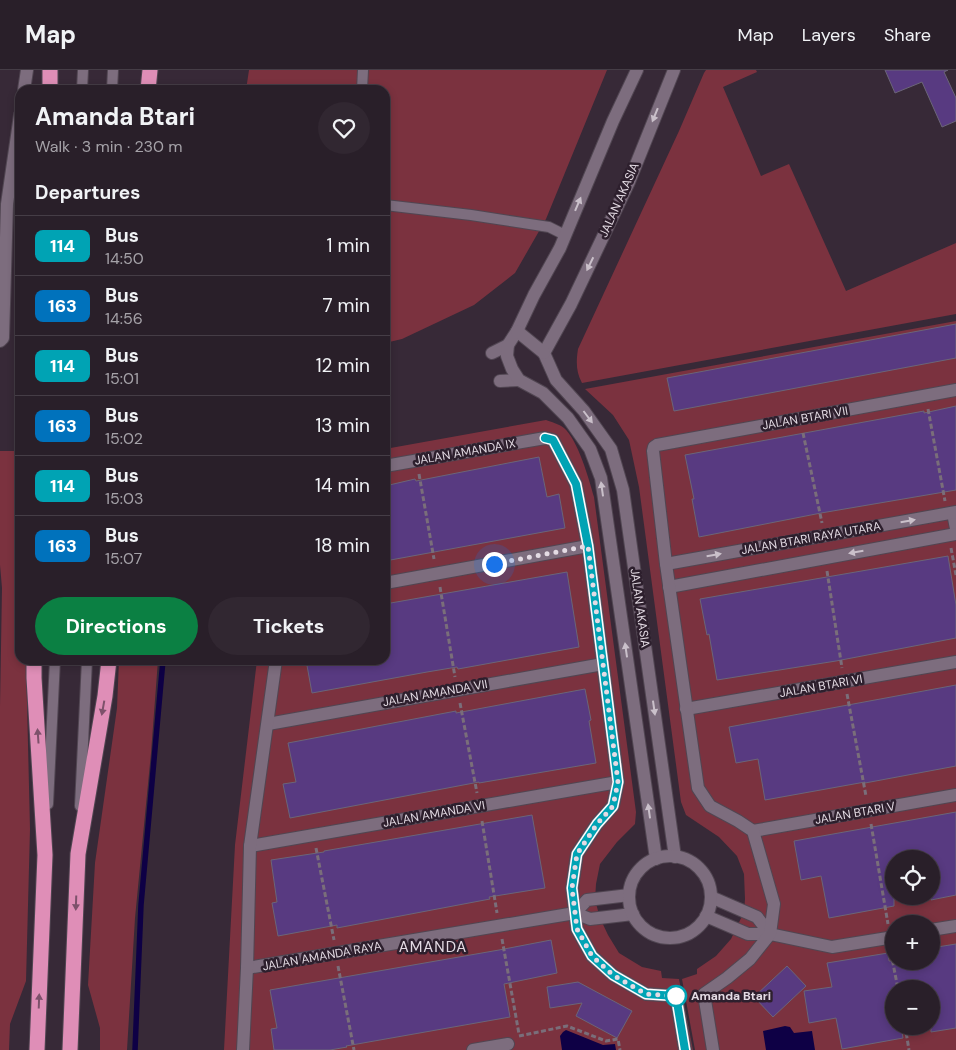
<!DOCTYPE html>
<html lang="en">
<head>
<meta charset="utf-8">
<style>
	:root { --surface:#291f29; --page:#312731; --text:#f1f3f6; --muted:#a5a2a8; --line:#453d46; --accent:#0b8043 }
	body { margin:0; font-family:"DM Sans",sans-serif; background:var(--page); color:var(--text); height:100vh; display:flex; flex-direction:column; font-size:19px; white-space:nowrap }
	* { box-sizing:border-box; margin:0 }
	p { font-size:16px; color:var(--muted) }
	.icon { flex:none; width:28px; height:28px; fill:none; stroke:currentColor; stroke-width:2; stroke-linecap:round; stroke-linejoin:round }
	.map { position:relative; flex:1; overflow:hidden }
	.details { position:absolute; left:15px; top:15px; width:375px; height:580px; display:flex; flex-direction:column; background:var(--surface); border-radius:15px; box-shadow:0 2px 8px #0003,0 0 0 1px var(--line) }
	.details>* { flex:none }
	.badge { padding:0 10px; border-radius:8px; font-size:18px; line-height:32px }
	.buttons { position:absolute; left:885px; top:780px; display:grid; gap:10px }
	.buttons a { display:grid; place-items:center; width:55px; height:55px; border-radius:50%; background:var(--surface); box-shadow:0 2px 8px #0003,0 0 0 1px var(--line); font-size:25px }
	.you { position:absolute; width:25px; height:25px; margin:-12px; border:4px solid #fff; border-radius:50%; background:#1a73e8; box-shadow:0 0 0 8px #1a73e833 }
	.map>.badge { position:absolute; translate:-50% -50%; box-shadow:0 0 0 2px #fff }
	h2 { padding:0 20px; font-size:19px; line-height:45px }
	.round { display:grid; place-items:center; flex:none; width:52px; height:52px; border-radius:26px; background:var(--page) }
	.headline { display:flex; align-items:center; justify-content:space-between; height:85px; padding:0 20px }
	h1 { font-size:24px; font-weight:700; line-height:38px }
	.primary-button { display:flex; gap:10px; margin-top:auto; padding:10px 20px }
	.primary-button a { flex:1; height:58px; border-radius:30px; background:var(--accent); color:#fff; font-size:20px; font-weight:700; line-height:58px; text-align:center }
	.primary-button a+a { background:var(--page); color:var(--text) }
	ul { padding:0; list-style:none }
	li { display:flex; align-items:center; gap:15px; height:60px; padding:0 20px; border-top:1px solid var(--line) }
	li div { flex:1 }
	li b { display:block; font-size:19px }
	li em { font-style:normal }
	li .badge { min-width:55px; font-weight:700; text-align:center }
	header { display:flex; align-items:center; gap:30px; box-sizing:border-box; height:70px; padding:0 25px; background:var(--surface); border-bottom:1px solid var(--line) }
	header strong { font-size:24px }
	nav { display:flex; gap:28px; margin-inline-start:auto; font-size:18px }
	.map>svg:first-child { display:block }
	.green { fill:#7b323f; fill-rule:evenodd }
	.water { fill:#0e0045 }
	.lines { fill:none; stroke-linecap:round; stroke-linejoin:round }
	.stream { stroke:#0e0045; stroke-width:5.5 }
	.building { fill:#583a81; stroke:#6b6578 }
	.service-casing { stroke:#514652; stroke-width:12 }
	.minor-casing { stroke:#514652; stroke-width:14 }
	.tertiary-casing { stroke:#514652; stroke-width:14 }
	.motorway-casing { stroke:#514652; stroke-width:17 }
	.path { stroke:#7a6e7a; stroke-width:3; stroke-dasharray:5 2.5; stroke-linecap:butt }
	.service { stroke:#7d6d7e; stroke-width:10 }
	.minor { stroke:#7d6d7e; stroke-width:12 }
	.tertiary { stroke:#7d6d7e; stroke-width:12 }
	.motorway { stroke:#df8eb7; stroke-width:15 }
	.oneway { fill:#cac0ca }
	.oneway2 { fill:#7d516b }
	.line-casing { stroke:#fff; stroke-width:11 }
	.line { stroke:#00a3b4; stroke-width:8 }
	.walk { stroke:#e4dbe4; stroke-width:5; stroke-dasharray:0 9 }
	.stop-dot { fill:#fff; stroke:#00a3b4; stroke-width:2.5 }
	.labels { text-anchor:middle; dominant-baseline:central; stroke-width:5; stroke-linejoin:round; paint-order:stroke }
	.street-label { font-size:12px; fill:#e4dbe4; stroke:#2d1f2d }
	.stop-label { font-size:12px; font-weight:bold; fill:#e4dbe4; stroke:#2d1f2d; text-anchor:start }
	.quarter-label { font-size:15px; letter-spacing:1px; fill:#e4dbe4; stroke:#2d1f2d }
</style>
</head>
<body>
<header>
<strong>Map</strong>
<nav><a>Map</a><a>Layers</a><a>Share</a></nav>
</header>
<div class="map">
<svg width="956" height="980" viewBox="0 0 956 980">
	<rect width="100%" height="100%" fill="#372937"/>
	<g class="green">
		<polygon points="249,0 607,0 546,149 515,203 474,235 402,269 385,273 385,20 246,20"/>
		<path d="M706 0H756L757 2 723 17 761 106 789 94 846 221 956 173V244L582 313C576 302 576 292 578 279L679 61 704 3Z"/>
		<path d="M956 251V980H695L682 909 697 904V899L716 886 731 869 744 842 745 829 744 804 737 786 719 767 686 745 681 732 639 417 629 370 613 345 585 319ZM894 789H931V826H894ZM894 854H931V891H894ZM894 919H931V956H894Z"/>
		<path d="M546 350C551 352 559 354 564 358 578 370 589 409 594 427L636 742 635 754 617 772 600 794 596 814 595 830 600 848 608 865 619 883 642 897 661 901 662 908 679 909 693 980H224L235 775 257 590H385V379Z"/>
		<polygon points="0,381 20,381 20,590 26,590 30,759 26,911 10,954 9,980 0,980 0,636 2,518 0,495"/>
		<polygon points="119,590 158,590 151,683 135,848 127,980 100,980 100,958 88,915 95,793 117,638"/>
	</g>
	<g class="water">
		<polygon points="785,956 790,957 794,963 812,961 815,980 766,980 763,961"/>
		<polygon points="566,960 603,975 615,974 616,980 562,980 560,966 563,962"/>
	</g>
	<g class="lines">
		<polyline class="stream" points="135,980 141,835 163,590"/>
	</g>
	<g class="building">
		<polygon points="885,0 948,0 944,2 956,28 956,51 942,57 922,12 895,23"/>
		<polygon points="956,254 956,288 674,341 667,308"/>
		<polygon points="956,336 956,420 821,443 699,467 692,429 694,429 685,385 924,341 924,343"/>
		<polygon points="539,387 547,427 559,424 565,458 385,491 385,416 415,409 416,411"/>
		<polygon points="948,486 956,535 956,568 836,591 717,610 709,564 707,565 700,529"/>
		<polygon points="567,502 579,577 458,599 457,597 427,602 312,623 306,590 385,590 385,534"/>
		<polygon points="956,615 956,696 865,713 865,712 765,730 758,689 736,693 729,657"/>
		<polygon points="585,619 591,650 589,651 596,693 479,713 479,712 290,748 283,714 296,712 288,673 456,641 456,643"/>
		<polygon points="956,742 956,825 931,830 931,789 894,789 894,836 829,848 821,806 801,810 794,771"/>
		<polygon points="532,745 545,818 489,827 490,829 337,858 337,855 278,866 272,833 277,832 271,790 324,782 324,781"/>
		<polygon points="551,870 557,903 504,914 510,947 346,976 347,977 330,980 274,980 271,959 277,958 270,920 499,880"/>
		<polygon points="956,874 956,958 931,962 931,919 894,919 894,956 901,956 903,968 842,979 836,948 809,953 804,921 832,917 827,893 888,883 889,891 931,891 931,878"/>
		<polygon points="787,896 806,916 773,947 754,927"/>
		<polygon points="578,912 632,941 617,968 576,946 582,933 550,938 547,917"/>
	</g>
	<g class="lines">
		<g class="service-casing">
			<g id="service">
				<polyline points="82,20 83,0"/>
				<polyline points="112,20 113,0"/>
				<polyline points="362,20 363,0"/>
				<polyline points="385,135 471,145 549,157 565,165"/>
				<polyline points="952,443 956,464"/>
				<polyline points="48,734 55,590"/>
				<polyline points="80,736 87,590"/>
			</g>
		</g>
		<g class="minor-casing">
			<g id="minor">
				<polyline points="492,283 508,275"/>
				<polyline points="500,311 519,310"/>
				<polyline points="385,396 545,368 553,370 576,414 588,476 618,712 613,736 597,754 577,784 572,818 577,859 592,886 613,905 646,924 676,926 685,980"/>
				<polyline points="666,494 956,442"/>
				<polyline points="385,513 588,476"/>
				<polyline points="669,517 956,464"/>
				<polyline points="686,639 956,592"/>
				<polyline points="268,654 603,594"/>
				<polyline points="753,761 956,725"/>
				<polyline points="250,776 618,712"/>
				<polyline points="711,827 757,847 770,864"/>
				<polyline points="575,843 587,830 629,825"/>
				<polyline points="575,843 590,849 633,844"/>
				<polyline points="706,846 748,864 770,864 832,877 894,867"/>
				<polyline points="931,860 956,856"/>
				<polyline points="247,898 575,843"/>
				<polyline points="243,980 247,898 250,776 276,590"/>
				<polyline points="473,980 508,974"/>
				<polyline points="713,980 704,924 727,908 750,889 770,864 774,834 753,761 738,751 710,736 698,718 666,494 653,381 654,377 657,375 956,320"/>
			</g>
		</g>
		<g class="tertiary-casing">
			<g id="tertiary">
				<polyline points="637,0 613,51 560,178 534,225 517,261 508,275 507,286 512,299 519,310 543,323 568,348 590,379 601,408 656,789"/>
				<polyline points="674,0 629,112 571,234 544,283 556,310 584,341 611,379 623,420 675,787"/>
				<polyline points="24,20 27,0"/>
				<polyline points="517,261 544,283"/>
				<polyline points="0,271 3,268 7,134 20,45"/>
				<circle cx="670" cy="827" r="41"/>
			</g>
		</g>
		<g class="motorway-casing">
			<g id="motorway">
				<polyline points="50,20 50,0"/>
				<polyline points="148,20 150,0"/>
				<polyline points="34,590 34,608 45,785 37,980"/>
				<polyline points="70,980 78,784 105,626 109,590"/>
			</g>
		</g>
		<g class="path">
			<polyline points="928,339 945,431"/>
			<polyline points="803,363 822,453"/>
			<polyline points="419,404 434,489"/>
			<polyline points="951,478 956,505"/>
			<polyline points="827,501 842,598"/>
			<polyline points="440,517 455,607"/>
			<polyline points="847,624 866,726"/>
			<polyline points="460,633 477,723"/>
			<polyline points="482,751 497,843"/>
			<polyline points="871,754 888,854"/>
			<polyline points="316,778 334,870"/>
			<polyline points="502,869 519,964"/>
			<polyline points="891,883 898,919"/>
			<polyline points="338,896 354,980"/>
			<polyline points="905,956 909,980"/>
			<polyline points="519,966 567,956 606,971 618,969 620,980"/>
		</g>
		<use href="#service" class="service"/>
		<use href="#minor" class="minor"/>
		<use href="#tertiary" class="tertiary"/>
		<use href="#motorway" class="motorway"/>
	</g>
	<defs><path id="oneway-solid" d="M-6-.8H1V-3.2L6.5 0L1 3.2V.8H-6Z" transform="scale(1.25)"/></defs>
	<g class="oneway">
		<use href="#oneway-solid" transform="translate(655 45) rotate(112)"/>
		<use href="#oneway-solid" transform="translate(578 134) rotate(-67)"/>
		<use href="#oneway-solid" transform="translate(590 194) rotate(116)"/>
		<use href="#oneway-solid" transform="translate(588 347) rotate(53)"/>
		<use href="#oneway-solid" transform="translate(602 419) rotate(-98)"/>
		<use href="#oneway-solid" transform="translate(908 451) rotate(-10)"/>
		<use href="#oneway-solid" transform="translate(856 482) rotate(170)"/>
		<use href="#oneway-solid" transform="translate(714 485) rotate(-10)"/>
		<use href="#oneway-solid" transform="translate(626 580) rotate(-98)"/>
		<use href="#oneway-solid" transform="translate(654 638) rotate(82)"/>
		<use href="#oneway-solid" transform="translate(649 741) rotate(-98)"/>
	</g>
	<g class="oneway2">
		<use href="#oneway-solid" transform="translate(103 638) rotate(100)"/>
		<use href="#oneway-solid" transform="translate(38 666) rotate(-94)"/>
		<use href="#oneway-solid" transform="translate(76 833) rotate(92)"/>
		<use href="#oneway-solid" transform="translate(39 931) rotate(-88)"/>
	</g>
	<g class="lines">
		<g class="line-casing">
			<polyline id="line" points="545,368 553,370 576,414 588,476 618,712 613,736 597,754 577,784 572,818 577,859 592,886 613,905 646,924 676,926 685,980"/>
		</g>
		<use href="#line" class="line"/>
		<polyline class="walk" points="494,494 588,476 618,712 613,736 597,754 577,784 572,818 577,859 592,886 613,905 646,924 676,926"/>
	</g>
	<circle class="stop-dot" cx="676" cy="926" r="10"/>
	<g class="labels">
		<g class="street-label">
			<text transform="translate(619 130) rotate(-66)">JALAN AKASIA</text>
			<text transform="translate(805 348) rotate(-10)">JALAN BTARI VII</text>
			<text transform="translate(465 382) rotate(-10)">JALAN AMANDA IX</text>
			<text transform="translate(811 468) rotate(-10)">JALAN BTARI RAYA UTARA</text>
			<text transform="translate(640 538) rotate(82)">JALAN AKASIA</text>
			<text transform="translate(821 616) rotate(-10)">JALAN BTARI VI</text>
			<text transform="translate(435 623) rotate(-10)">JALAN AMANDA VII</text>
			<text transform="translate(855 743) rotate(-10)">JALAN BTARI V</text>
			<text transform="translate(434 744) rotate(-10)">JALAN AMANDA VI</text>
			<text transform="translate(322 886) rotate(-10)">JALAN AMANDA RAYA</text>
		</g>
		<g class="stop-label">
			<text x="691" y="926">Amanda Btari</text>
		</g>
		<g class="quarter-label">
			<text x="433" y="877">AMANDA</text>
		</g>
	</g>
</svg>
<div class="buttons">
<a><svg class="icon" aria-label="locate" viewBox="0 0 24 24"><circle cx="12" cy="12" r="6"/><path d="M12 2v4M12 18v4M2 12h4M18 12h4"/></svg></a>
<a>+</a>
<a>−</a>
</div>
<div class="you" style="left:494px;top:494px"></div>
<section class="details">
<div class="headline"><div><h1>Amanda Btari</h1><p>Walk · 3 min · 230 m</p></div><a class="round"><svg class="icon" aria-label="heart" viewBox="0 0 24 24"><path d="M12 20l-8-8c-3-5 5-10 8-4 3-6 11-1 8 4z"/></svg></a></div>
<h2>Departures</h2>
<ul>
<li><span class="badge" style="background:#00a3b4;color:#fff">114</span><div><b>Bus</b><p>14:50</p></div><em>1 min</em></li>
<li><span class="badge" style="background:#0072bc;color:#fff">163</span><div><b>Bus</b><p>14:56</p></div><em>7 min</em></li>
<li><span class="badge" style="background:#00a3b4;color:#fff">114</span><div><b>Bus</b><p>15:01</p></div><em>12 min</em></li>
<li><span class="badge" style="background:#0072bc;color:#fff">163</span><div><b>Bus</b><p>15:02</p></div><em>13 min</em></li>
<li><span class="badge" style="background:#00a3b4;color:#fff">114</span><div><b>Bus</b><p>15:03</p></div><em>14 min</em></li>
<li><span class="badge" style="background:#0072bc;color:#fff">163</span><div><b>Bus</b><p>15:07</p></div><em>18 min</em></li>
</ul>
<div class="primary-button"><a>Directions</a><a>Tickets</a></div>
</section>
</div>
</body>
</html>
